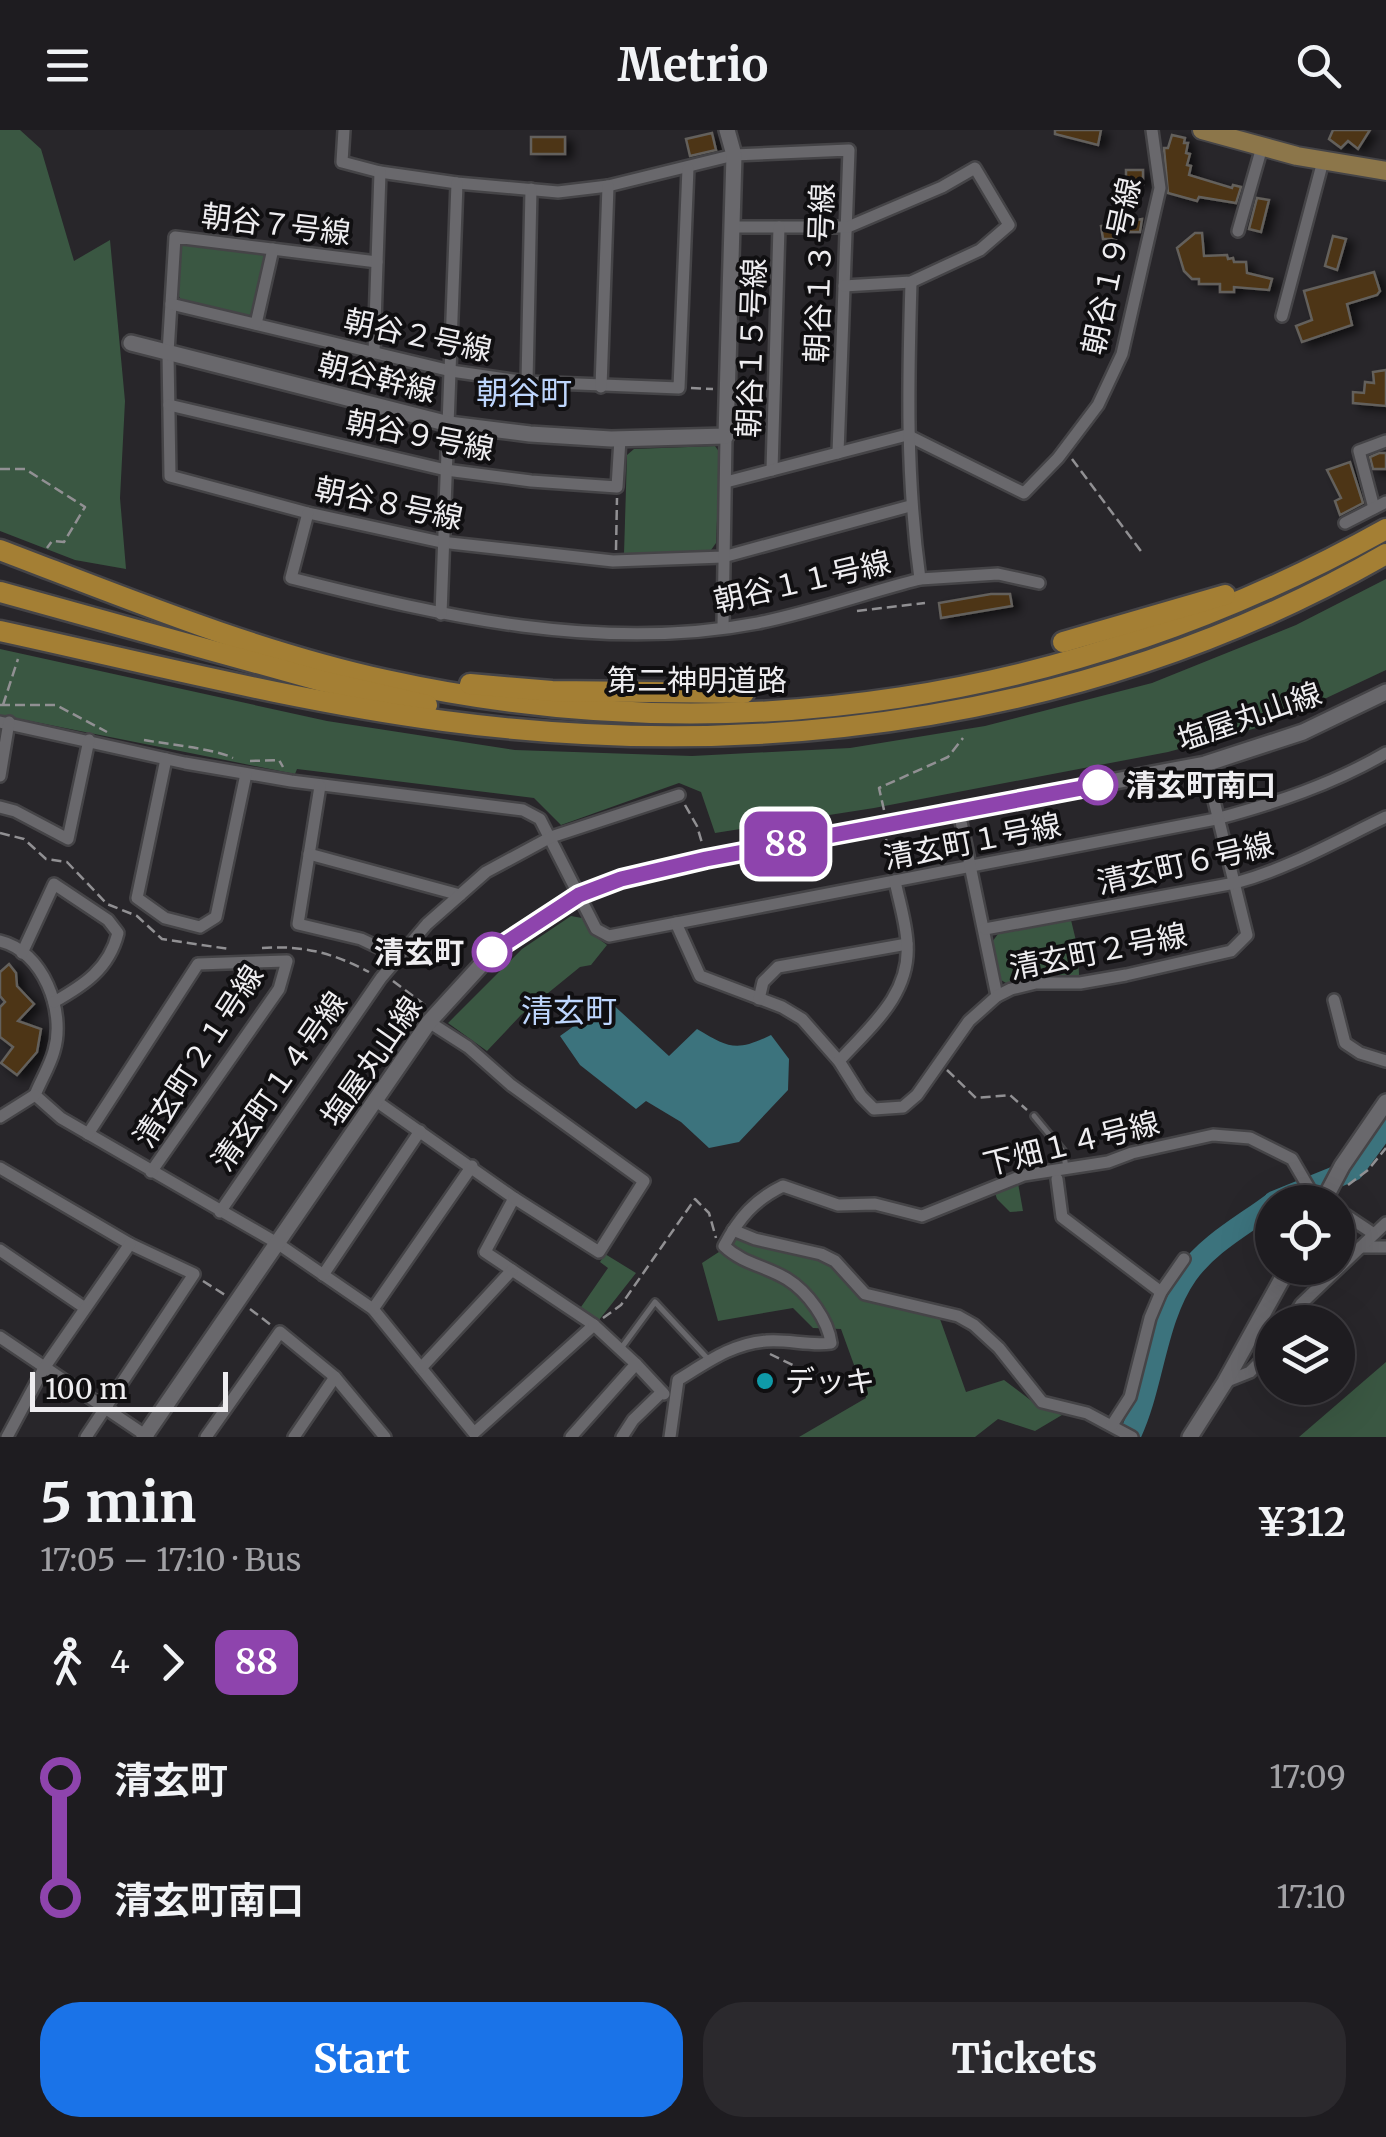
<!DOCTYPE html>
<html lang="en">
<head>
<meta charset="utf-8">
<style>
	:root { --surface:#1e1c20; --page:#2b292d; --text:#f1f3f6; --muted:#a1a1a5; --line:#3c3a3e; --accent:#1a73e8 }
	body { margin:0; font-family:Merriweather,"Noto Sans JP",serif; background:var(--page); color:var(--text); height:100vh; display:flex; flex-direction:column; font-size:38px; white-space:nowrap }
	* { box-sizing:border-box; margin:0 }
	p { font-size:32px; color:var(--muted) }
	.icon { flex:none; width:55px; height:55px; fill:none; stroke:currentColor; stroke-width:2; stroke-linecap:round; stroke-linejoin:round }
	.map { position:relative; height:1307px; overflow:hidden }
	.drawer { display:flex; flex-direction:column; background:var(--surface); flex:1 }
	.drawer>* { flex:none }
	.badge { padding:0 20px; border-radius:15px; font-size:35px; line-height:65px }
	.buttons { position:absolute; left:1255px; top:1055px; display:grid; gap:20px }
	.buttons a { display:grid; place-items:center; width:100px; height:100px; border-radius:50%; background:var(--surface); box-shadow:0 10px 40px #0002,0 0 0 2px var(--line); font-size:50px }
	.scale { position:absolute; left:30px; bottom:25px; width:198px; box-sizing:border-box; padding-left:10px; border:5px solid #eeedf0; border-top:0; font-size:28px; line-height:35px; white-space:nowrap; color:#eeedf0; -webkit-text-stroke:8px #100f11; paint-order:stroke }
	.map>.badge { position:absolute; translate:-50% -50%; box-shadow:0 0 0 5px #fff }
	.legs { display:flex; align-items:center; gap:15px; height:110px; padding:0 40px; font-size:32px }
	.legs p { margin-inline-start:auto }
	.overview { display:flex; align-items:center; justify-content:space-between; height:170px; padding:0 40px }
	h1 { font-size:55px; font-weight:700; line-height:75px }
	.button { display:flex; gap:20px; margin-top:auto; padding:20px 40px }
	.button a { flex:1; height:115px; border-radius:40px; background:var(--accent); color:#fff; font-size:40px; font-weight:700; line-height:115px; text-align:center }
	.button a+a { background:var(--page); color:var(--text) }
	ul { padding:0 40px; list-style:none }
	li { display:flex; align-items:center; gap:35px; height:120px; font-size:38px }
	li i { display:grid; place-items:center; width:15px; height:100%; margin:0 12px; background:currentColor }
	li i::after { content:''; width:25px; height:25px; margin:-12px; border:8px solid; border-radius:50%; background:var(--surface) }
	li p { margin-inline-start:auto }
	li:first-child i { background:linear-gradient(#0000 50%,currentColor 0) }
	li:last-child i { background:linear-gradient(currentColor 50%,#0000 0) }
	header { display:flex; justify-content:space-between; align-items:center; height:130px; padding:0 40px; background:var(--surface); font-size:45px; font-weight:700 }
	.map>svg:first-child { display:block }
	.green { fill:#3a5742 }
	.water { fill:#3c737d }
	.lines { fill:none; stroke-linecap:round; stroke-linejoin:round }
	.river { stroke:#3c737d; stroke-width:22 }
	.building { fill:#4e3413; stroke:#63605c; stroke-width:2.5; filter:url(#shadow) }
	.lane-casing { stroke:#454447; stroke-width:10 }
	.street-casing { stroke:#454447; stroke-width:16 }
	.secondary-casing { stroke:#454447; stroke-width:20 }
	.primary-casing { stroke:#454447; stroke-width:22 }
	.highway-casing { stroke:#454447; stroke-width:25 }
	.path { stroke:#919093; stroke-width:2.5; stroke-dasharray:10 5; stroke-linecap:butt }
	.lane { stroke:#69686c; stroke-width:5 }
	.street { stroke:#69686c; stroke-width:11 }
	.secondary { stroke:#69686c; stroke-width:15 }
	.primary { stroke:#8c764a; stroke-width:18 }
	.highway { stroke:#a47f34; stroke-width:20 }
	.line-1-casing { stroke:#fff; stroke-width:22 }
	.line-1 { stroke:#8e44ad; stroke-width:15 }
	.stop-1-dot { fill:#fff; stroke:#8e44ad; stroke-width:5 }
	.culture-dot { fill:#0f9aa8; stroke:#100f11; stroke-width:4 }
	.labels { text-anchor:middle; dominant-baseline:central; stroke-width:8; stroke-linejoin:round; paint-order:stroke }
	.street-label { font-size:30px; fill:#eeedf0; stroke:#100f11 }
	.stop-label { font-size:30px; font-weight:bold; fill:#eeedf0; stroke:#100f11; text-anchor:start }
	.poi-label { font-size:30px; fill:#eeedf0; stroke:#100f11; text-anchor:start }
	.neighbourhood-label { font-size:32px; fill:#bed6fd; stroke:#100f11 }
</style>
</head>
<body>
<header><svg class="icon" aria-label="menu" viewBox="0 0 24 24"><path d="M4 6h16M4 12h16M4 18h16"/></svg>Metrio<svg class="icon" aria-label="search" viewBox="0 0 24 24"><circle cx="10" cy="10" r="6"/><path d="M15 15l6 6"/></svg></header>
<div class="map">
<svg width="1386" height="1307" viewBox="0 0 1386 1307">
	<defs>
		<filter id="shadow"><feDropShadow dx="7" dy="4" stdDeviation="5" flood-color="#0009"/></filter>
	</defs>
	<rect width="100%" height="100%" fill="#28262a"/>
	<g class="green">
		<polygon points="0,0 20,0 41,19 74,131 110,110 125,271 120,368 126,439 75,430 0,401"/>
		<polygon points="186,112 268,124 253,187 182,171 178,165 179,116"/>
		<polygon points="715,316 720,323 716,413 711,420 624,424 627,325 634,319"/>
		<polygon points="1386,449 1386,540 1271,594 1168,622 874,678 715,703 701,662 679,653 561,695 534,668 297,639 295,644 0,585 0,519 327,591 515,620 692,626 850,618 985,596 1152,553 1296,495"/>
		<polygon points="571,786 582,788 591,803 607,815 591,835 580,837 521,885 487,921 448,893 522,819"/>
		<polygon points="1071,790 1078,819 1079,845 1041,845 1006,853 1001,850 992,812 998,804"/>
		<polygon points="1018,1053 1023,1081 1010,1082 997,1069 993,1057"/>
		<polygon points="734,1104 830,1134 861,1167 940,1189 966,1262 1004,1250 1037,1275 1062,1285 1035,1301 998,1289 975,1307 799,1307 866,1268 841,1199 813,1198 793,1178 718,1191 702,1133 728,1116"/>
		<polygon points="605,1124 636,1143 599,1190 581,1177 608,1138 600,1132"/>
		<polygon points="1386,1232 1386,1307 1299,1307"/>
	</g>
	<path class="water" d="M609 871 669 926 697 899C729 918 736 922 771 905L789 929 788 960 739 1012 709 1018 681 992 646 971 636 979 580 935 560 906Z"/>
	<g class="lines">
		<g class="river">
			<polyline points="1274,1072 1353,1040 1386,995"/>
			<path d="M1129 1307C1154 1256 1154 1191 1187 1144 1208 1114 1244 1095 1272 1074"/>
		</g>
	</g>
	<g class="building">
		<polygon points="1055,0 1101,0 1098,15 1055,4"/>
		<polygon points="1333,0 1370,0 1358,19 1348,11 1341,18 1329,9"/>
		<polygon points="712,3 716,20 690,26 686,9"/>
		<polygon points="1172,5 1185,8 1184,13 1188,13 1186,23 1190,24 1187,35 1191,36 1189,45 1232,58 1233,55 1241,57 1236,73 1199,67 1197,71 1168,63 1164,18 1168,18"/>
		<rect x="531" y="7" width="34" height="17"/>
		<rect x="1126" y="40" width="17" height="14"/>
		<polygon points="1257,68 1269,70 1261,102 1249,99"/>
		<polygon points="1142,89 1140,102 1116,102 1116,109 1103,109 1101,96"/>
		<polygon points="1195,103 1202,103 1204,126 1227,125 1228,129 1233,128 1234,132 1246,132 1247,143 1272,149 1269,160 1234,157 1234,162 1220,162 1220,154 1199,154 1199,149 1192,149 1184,141 1177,118"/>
		<polygon points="1333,106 1346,109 1337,140 1325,136"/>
		<polygon points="1374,142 1380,161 1377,165 1347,174 1352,195 1302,212 1296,196 1312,190 1304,161"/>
		<polygon points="1386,240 1386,276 1353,273 1353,262 1364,263 1365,252 1374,253 1373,242"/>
		<polygon points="1379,323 1386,323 1386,339 1373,339 1370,327"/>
		<polygon points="1350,332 1363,373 1340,385 1335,371 1341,368 1327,340"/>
		<polygon points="991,464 1010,464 1012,476 941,488 939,473"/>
		<polygon points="9,834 16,843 17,856 34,874 18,891 41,899 37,922 17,945 1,933 13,917 0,907 0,877 5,872 0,866 0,842"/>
	</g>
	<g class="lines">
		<g class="lane-casing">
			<g id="lane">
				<polyline points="1034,986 1063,1021 1066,1037"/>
				<polyline points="622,1217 655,1172 708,1229"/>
			</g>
		</g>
		<g class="street-casing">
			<g id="street">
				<polyline points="344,0 342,32 380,42 457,53 558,62 608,56 734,25 849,20 838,323"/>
				<polyline points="733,97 848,97 942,57 975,38 1009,95 980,120 911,152 844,156"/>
				<polyline points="1238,101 1262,17"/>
				<polyline points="377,132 175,107 168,223 170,346 308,383 441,412 613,431 723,427 910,376"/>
				<polyline points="171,174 451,241 527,252 679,258 688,38"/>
				<polyline points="1282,186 1323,31"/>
				<polyline points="256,194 273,119"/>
				<polyline points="374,223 380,42"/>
				<polyline points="527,252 531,59"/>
				<polyline points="601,257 608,56"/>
				<polyline points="169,275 446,340 531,351 617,357 620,309"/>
				<polyline points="772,340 779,97"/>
				<polyline points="726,352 907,305 1024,363 1058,328 1098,275 1122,224 1160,58 1152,0"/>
				<polyline points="1374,378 1359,321 1386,311"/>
				<path d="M308 383 291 448C442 486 601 523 758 493 812 482 866 463 920 449 906 347 908 255 911 152"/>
				<polyline points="1345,393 1386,372"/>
				<polyline points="920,449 998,444 1039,453"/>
				<polyline points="441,484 457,53"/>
				<polyline points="723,497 726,306"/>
				<path d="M0 592 185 633 291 651 523 680 540 689 596 799 609 806 1216 689C1276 673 1333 654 1386 623"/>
				<polyline points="166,629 137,768 165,788 200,797 216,787 246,644"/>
				<polyline points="0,646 9,592"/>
				<polyline points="320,656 298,794 361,809 399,827"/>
				<polyline points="0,677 15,681 68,709 89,610"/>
				<polyline points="959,682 997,866"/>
				<polyline points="309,724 460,765"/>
				<polyline points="676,793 700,846 782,877 802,889 839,931 861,966 874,979 903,977 917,965 969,891 997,866 1011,859 1036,853 1080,853 1126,845 1231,821 1247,805 1205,634"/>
				<path d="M985 799 1235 753C1290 738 1336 711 1386 687"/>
				<path d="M0 811C43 821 66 881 54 921 50 936 41 950 35 965L61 988 277 1113 373 1179 474 1303 594 1195 485 1122 514 1068 376 971"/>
				<path d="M22 823 54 754 108 790 118 803C109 839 84 855 54 872"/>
				<polyline points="759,869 763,852 778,837 907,814"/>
				<polyline points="1334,870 1345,913 1360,923 1386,931"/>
				<polyline points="429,892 468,917 511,955 644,1051 599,1122 514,1068"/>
				<path d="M839 931C871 896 911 864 907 813 906 792 899 771 895 751"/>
				<polyline points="0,987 35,965"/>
				<polyline points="88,1004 198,834 287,831 279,859 151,1042"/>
				<polyline points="0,1038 130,1114 194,1144 86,1307"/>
				<polyline points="1057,1049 1062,1087 1161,1162"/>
				<polyline points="1338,1080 1374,1104"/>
				<polyline points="220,1082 381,848 427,794 486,742 551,707 679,665"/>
				<polyline points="733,1100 755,1109 821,1124 835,1131 865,1164 958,1186 974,1195 999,1218 1042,1272 1087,1283 1132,1307"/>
				<polyline points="1361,1117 1386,1117"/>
				<polyline points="0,1120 85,1178"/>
				<polyline points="323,1145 420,1001"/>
				<polyline points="373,1179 472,1036"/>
				<polyline points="1290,1192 1301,1174 1386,1093"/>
				<polyline points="0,1207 148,1307"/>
				<polyline points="636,1234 664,1264"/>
				<polyline points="421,1238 512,1140"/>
				<polyline points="1225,1252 1250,1242 1272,1220"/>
				<polyline points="1112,1295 1130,1267 1150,1188 1161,1162 1184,1129"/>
				<polyline points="7,1307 44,1238 130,1114"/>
				<polyline points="206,1307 280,1202 335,1247 385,1307"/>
				<polyline points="294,1307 335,1247"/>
				<polyline points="571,1307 636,1234 594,1195"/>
				<polyline points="622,1307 633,1290 662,1262"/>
				<path d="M670 1307 678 1250C706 1233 733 1213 766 1211 788 1209 808 1216 831 1213 828 1190 808 1162 787 1149 766 1136 743 1134 724 1116 739 1088 754 1070 783 1056L838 1075 875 1074 922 1086 1024 1045 1108 1032 1132 1023 1213 1005 1250 1008 1292 1029 1317 1072"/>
			</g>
		</g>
		<g class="secondary-casing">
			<g id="secondary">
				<polyline points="131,213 449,294 530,304 611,309 726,306 734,25 727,0"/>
				<polyline points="1323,1072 1342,1036 1386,972"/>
				<polyline points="144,1307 429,892 492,823 579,765 621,749 706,729 1205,634 1303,602 1386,562"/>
				<polyline points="1190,1307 1225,1252 1288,1138"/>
			</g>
		</g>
		<g class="primary-casing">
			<polyline id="primary" points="1202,0 1297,26 1386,41"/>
		</g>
		<g class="highway-casing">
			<g id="highway">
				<path d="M0 420C126 468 254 521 386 550 732 626 1078 571 1386 399"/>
				<polyline points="0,462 322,551 427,575"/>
				<path d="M0 501C147 533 294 571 444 591 767 634 1101 588 1386 424"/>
				<polyline points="1063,512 1225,465"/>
				<polyline points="470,554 552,561 744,563"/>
			</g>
		</g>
		<g class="path">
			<polyline points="691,258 713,259"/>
			<polyline points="1072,329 1143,424"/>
			<polyline points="0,339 25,339 85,377 64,412 52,411 47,418"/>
			<polyline points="616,420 617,368"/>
			<polyline points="857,481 925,473"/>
			<polyline points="0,575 56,575 107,602"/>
			<polyline points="3,575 18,529"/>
			<path d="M144 610C166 614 216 619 233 628"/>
			<polyline points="250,631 279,630 283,637"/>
			<polyline points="685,675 697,696 702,713"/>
			<polyline points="884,680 879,658 948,627 963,608"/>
			<polyline points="0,703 24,709 46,729 67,732 107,774 137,786 162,809 229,819"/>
			<polyline points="886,709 893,739"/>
			<path d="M262 818C303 815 333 823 369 842"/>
			<polyline points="393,851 425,875"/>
			<polyline points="947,940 976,968 1010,965 1027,980"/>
			<polyline points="1348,1055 1368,1040 1386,1018"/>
			<polyline points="203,1151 225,1165"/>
			<polyline points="250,1179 271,1195"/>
			<polyline points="603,1188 621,1175 695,1069 709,1083 716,1108"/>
			<polyline points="770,1224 809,1243"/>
		</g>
		<use href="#lane" class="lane"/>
		<use href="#street" class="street"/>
		<use href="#secondary" class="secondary"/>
		<use href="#primary" class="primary"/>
		<use href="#highway" class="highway"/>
	</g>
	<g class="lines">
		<g class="line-1-casing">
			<polyline id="line-1" points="492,822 579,765 621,749 706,729 1098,655"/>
		</g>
		<use href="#line-1" class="line-1"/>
	</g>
	<g class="stop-1-dot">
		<circle cx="1098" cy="655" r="18"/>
		<circle cx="492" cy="822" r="18"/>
	</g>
	<circle class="culture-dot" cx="765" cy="1251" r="10"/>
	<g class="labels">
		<g class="street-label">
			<text transform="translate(276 94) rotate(7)">朝谷７号線</text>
			<text transform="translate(1111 136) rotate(-78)">朝谷１９号線</text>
			<text transform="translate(819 143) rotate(-88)">朝谷１３号線</text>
			<text transform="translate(418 205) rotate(12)">朝谷２号線</text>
			<text transform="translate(751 218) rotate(-88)">朝谷１５号線</text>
			<text transform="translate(377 247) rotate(14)">朝谷幹線</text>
			<text transform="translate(420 305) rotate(11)">朝谷９号線</text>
			<text transform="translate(389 373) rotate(12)">朝谷８号線</text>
			<text transform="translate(802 451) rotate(-13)">朝谷１１号線</text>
			<text x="697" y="550">第二神明道路</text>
			<text transform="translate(1249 586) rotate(-19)">塩屋丸山線</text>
			<text transform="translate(972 711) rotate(-11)">清玄町１号線</text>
			<text transform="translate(1185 733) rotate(-13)">清玄町６号線</text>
			<text transform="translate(1098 821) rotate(-11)">清玄町２号線</text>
			<text transform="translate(198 926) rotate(-57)">清玄町２１号線</text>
			<text transform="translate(371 931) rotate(-55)">塩屋丸山線</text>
			<text transform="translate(279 951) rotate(-55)">清玄町１４号線</text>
			<text transform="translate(1071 1013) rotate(-14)">下畑１４号線</text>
		</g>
		<g class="stop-label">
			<text x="1126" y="655">清玄町南口</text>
			<text x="464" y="822" text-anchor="end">清玄町</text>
		</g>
		<g class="poi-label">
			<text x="785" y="1251">デッキ</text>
		</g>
		<g class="neighbourhood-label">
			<text x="524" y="263">朝谷町</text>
			<text x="569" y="881">清玄町</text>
		</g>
	</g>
</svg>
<div class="buttons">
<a><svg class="icon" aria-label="locate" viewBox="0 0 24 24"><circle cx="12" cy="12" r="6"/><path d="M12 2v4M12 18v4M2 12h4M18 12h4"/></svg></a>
<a><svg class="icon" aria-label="layers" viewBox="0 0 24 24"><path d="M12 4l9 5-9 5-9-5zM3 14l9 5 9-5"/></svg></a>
</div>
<div class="scale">100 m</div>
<b class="badge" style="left:786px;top:714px;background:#8e44ad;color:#fff">88</b>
</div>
<section class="drawer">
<div class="overview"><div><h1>5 min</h1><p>17:05 – 17:10 · Bus</p></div><b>¥312</b></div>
<div class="legs"><svg class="icon" aria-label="walk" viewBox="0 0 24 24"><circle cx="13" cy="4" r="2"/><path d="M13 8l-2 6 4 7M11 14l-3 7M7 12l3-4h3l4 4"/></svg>4<svg class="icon" aria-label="forward" viewBox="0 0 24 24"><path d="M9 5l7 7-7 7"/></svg><b class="badge" style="background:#8e44ad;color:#fff">88</b></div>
<ul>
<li><i style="color:#8e44ad"></i><b>清玄町</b><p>17:09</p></li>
<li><i style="color:#8e44ad"></i><b>清玄町南口</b><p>17:10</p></li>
</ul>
<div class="button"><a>Start</a><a>Tickets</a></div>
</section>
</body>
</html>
